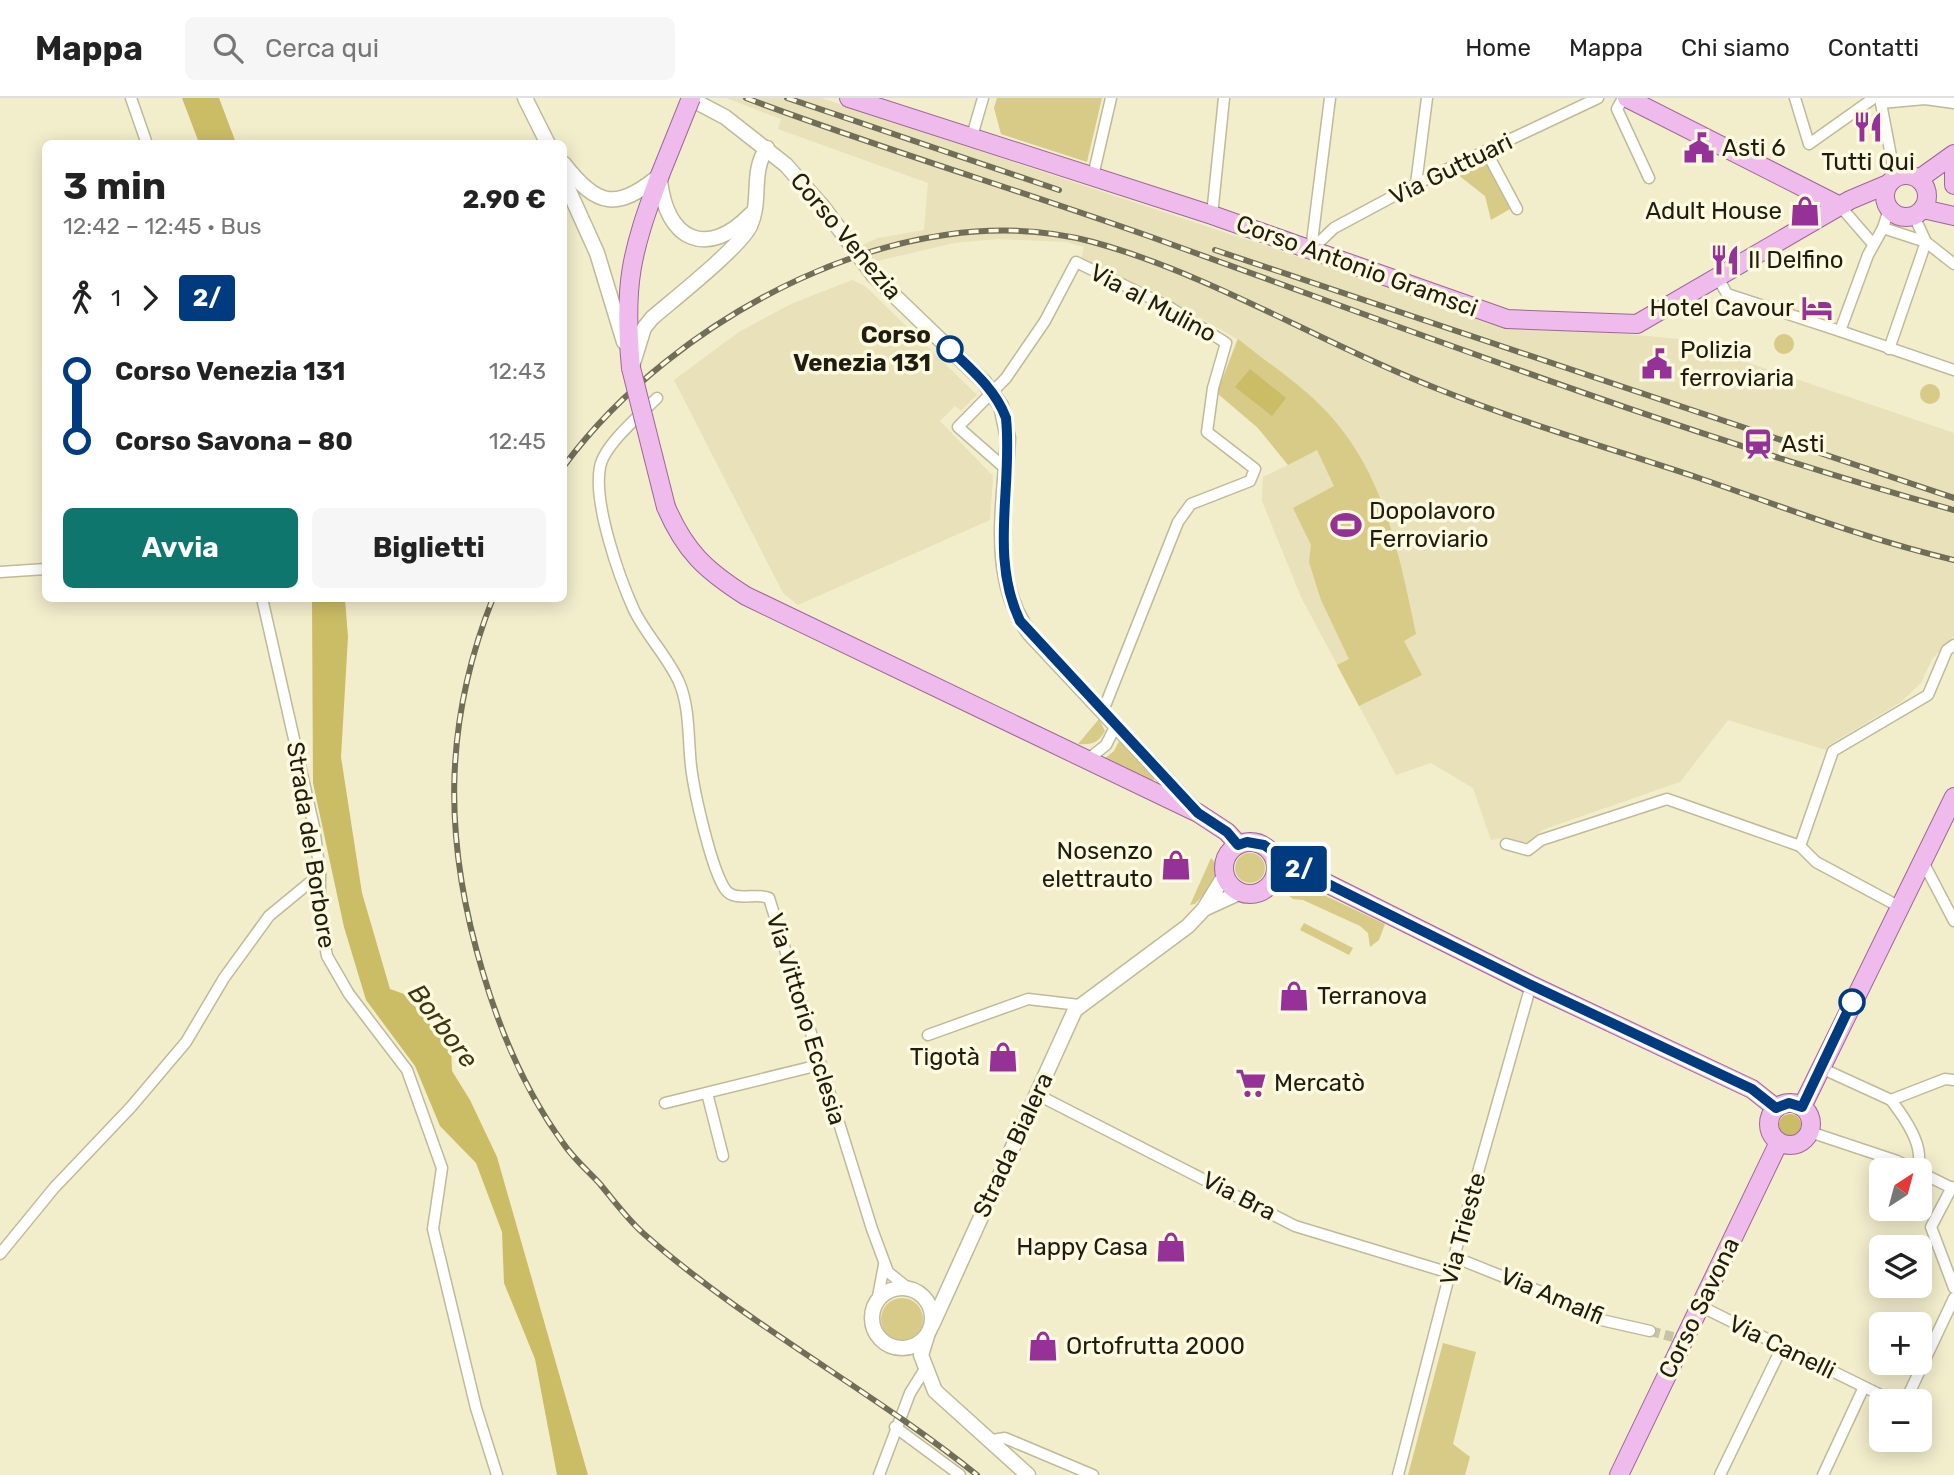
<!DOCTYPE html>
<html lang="it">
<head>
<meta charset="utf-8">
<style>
	:root { --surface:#fff; --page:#f6f6f6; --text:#222; --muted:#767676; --line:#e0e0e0; --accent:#0f766e }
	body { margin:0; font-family:Rubik,sans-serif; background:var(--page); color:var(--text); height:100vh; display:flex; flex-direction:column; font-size:26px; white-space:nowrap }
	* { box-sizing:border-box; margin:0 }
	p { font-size:23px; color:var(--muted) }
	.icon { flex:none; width:38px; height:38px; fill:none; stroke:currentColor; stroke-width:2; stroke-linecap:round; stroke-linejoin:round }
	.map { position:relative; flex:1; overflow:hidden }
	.panel { position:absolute; left:42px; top:42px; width:525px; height:462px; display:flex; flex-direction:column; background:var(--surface); border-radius:10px; box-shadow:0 4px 18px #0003 }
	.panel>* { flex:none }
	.badge { padding:0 14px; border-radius:5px; font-size:24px; line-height:46px }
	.needle { width:46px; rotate:36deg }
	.fabs { position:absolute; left:1869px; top:1060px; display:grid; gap:14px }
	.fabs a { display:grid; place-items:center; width:63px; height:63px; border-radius:10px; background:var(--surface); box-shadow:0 4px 18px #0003; font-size:35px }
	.map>.badge { position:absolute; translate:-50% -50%; box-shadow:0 0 0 4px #fff }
	.legs { display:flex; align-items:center; gap:10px; height:77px; padding:0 21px; font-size:23px }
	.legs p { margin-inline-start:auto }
	.head { display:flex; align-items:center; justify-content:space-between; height:119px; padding:0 21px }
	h1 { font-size:38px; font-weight:700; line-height:52px }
	.button { display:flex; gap:14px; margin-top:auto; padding:14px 21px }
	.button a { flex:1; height:80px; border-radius:10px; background:var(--accent); color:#fff; font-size:28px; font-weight:700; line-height:80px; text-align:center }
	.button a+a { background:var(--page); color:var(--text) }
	ul { padding:0 21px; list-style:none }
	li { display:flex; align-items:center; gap:24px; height:70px; font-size:26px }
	li i { display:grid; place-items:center; width:10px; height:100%; margin:0 9px; background:currentColor }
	li i::after { content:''; width:18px; height:18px; margin:-9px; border:5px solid; border-radius:50%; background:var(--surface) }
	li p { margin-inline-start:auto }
	li:first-child i { background:linear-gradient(#0000 50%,currentColor 0) }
	li:last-child i { background:linear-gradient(currentColor 50%,#0000 0) }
	header { display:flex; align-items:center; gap:42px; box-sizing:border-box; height:98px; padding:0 35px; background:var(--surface); border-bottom:2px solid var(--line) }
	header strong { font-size:33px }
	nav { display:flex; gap:38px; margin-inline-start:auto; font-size:24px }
	.search { width:490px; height:63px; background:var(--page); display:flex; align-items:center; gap:18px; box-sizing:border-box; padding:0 24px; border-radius:10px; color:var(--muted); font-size:26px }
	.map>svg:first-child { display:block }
	.built { fill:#e8e1b9 }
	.green { fill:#d7cb87 }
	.water { fill:#cbbc66 }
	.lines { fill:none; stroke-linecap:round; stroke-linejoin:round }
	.minor-tunnel { stroke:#c8c3a6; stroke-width:10; stroke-dasharray:10 5; stroke-linecap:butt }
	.minor-casing { stroke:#bfba99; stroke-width:13 }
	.tertiary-casing { stroke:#bfba99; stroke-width:17 }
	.primary-casing { stroke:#9e6698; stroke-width:20 }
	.minor { stroke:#fff; stroke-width:10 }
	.tertiary { stroke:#fff; stroke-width:14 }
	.primary { stroke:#eebbec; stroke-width:18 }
	.rail-casing { stroke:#706d59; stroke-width:6 }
	.rail { stroke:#fefadf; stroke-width:3.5; stroke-dasharray:10; stroke-linecap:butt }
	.primary-bridge-casing { stroke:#9e6698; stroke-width:20; stroke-linecap:butt }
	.primary-bridge { stroke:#eebbec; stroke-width:18 }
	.line-1-casing { stroke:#fff; stroke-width:16 }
	.line-1 { stroke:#003b80; stroke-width:10 }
	.stop-1-dot { fill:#fff; stroke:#003b80; stroke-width:3.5 }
	.labels { text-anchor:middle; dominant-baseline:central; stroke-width:7; stroke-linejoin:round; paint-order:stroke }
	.poi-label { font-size:24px; fill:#1f1d11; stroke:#fefadf; text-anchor:start }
	.street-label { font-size:24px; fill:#1f1d11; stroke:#fefadf }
	.stop-label { font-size:24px; font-weight:bold; fill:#1f1d11; stroke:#fefadf; text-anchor:end }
	.water-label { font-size:26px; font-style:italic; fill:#3d3711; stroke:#fefadf }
</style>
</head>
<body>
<header>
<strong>Mappa</strong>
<div class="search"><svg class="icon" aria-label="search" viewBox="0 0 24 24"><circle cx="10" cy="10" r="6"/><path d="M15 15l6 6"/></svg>Cerca qui</div>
<nav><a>Home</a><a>Mappa</a><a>Chi siamo</a><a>Contatti</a></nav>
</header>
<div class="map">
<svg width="1954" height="1377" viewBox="0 0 1954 1377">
	<rect width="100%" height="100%" fill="#f2edcb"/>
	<g class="built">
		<polygon points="726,0 821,0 1494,224 1679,241 1954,335 1954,538 1932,561 1921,585 1901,604 1829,647 1826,652 1728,622 1680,684 1542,732 1531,743 1523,745 1508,739 1491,742 1473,690 1431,665 1396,677 1301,499 1262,403 1263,379 1288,367 1258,330 1217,295 1237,241 1159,196 1081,161 1084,149 1067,144 997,141 954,145 873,164 860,148 878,140 924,132 928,85 778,31 781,21"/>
		<polygon points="852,182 865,188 977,297 961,313 955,308 940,323 993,378 990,422 798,507 783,495 674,282 739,234 791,206"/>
	</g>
	<g class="green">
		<polygon points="997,0 1102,0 1087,64 1001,36 994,10"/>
		<polygon points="1484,62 1510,111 1491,122 1485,98 1457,76"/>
		<circle cx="1784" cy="246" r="10"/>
		<path d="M1238 241C1265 263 1296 283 1321 308 1384 371 1398 452 1416 536L1404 543 1422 577 1359 608 1337 567 1349 561 1321 502 1309 464 1311 447 1293 410 1334 388 1317 352 1288 367 1258 330 1217 295Z"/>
		<circle cx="1930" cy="296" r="10"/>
		<path d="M1099 621 1105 633C1098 645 1092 647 1078 646Z"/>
		<polygon points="1120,641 1154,678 1154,682 1151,683 1104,661 1114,653"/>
		<circle cx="1250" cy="770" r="15"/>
		<path d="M1211 760C1226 775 1206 794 1195 806L1190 807Z"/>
		<polygon points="1292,782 1385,826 1379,842 1370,849 1368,835 1360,828 1303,802 1293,801 1284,794 1282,787"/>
		<polygon points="1304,825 1353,850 1349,857 1300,832"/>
		<circle cx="902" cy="1221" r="21"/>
		<polygon points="1443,1245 1476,1254 1453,1346 1470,1359 1465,1377 1408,1377"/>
	</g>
	<g class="water">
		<polygon points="182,0 219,0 236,45 199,45"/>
		<polygon points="1250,271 1286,300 1272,318 1235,289"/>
		<polygon points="312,501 345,501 348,539 341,659 362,795 390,891 404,896 451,950 452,973 470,1002 497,1059 588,1377 557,1377 535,1261 504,1185 502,1134 476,1065 440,1028 415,968 366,902 344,829 313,685"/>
		<circle cx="1790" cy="1027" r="11"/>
	</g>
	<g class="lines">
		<polyline class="minor-tunnel" points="1650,1233 1673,1239"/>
		<g class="minor-casing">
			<g id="minor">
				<polyline points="131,0 147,46"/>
				<polyline points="1623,0 1617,11 1649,80"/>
				<polyline points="1795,0 1809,46 1874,0"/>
				<polyline points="1880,0 1895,79"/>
				<polyline points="1881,5 1925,1 1954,5"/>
				<polyline points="972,38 983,0"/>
				<polyline points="1486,53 1517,111"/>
				<polyline points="1093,78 1111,0"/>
				<polyline points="1416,86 1427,0"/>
				<polyline points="1840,108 1873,146"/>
				<polyline points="1889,111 1883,130 1868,157 1840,233 1954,272"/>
				<polyline points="1212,117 1224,0"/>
				<polyline points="1883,130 1926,144 1954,166"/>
				<polyline points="1311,152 1334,130 1416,86 1598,0"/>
				<polyline points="1311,152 1330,0"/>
				<polyline points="1718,180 1727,196 1840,233"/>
				<polyline points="1889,251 1926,144 1914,118"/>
				<path d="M657 300C641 316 604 347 600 369 593 405 619 479 634 512 646 537 668 559 679 584 690 609 688 642 691 668 694 694 711 770 725 791 734 805 756 794 769 800L872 1131 888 1174 909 1191"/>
				<polyline points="1006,371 958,329 1006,280 1045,223 1076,164 1169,209 1226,245 1213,290 1207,334 1255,371 1250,383 1191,406 1178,424 1103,613"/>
				<polyline points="0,474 46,471"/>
				<polyline points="262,500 314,729 320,776 320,820 327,858 349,896 407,972 442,1070 433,1131 476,1310 497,1377"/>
				<polyline points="1087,662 1106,647 1116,627"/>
				<polyline points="1506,746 1528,752 1541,742 1667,701 1800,748 1816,764 1898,808"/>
				<polyline points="1800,748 1833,653 1928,597 1947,552 1954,547"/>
				<polyline points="1922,762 1954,823"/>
				<polyline points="928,937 1028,901 1079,907"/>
				<polyline points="1821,970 1891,1002 1945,981 1954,982"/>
				<polyline points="707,995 723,1058"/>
				<polyline points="1036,996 1295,1128 1450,1175"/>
				<path d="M1891 1002C1904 1019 1926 1049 1917 1071"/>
				<polyline points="665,1005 819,967"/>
				<polyline points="1810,1034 1897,1063 1954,1091"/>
				<polyline points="1952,1089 1931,1129 1954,1190"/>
				<polyline points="0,1156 54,1090 131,1009 186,944 224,880 269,818 320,776"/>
				<polyline points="1454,1159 1566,1204 1597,1221 1650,1233"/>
				<polyline points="877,1204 884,1167"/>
				<polyline points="1700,1208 1895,1304"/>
				<polyline points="1905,1304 1954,1200"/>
				<polyline points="895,1329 960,1377"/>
				<polyline points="992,1342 1005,1340 1093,1377"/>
				<polyline points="879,1377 910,1295 925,1271"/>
				<polyline points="1398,1377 1454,1159 1531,887"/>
				<polyline points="1720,1377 1782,1249"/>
				<polyline points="1823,1377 1863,1291"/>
			</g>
		</g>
		<g class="tertiary-casing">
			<g id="tertiary">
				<polyline points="525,0 548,46"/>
				<path d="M689 0 725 19 786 67 823 109 874 178 984 284 1001 308 1008 340C1005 405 988 480 1030 536L1195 712"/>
				<path d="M564 66C597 109 617 113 660 77"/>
				<polyline points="564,82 597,155 624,244"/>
				<path d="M660 82C666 142 707 162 751 116"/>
				<path d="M633 265 644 230 652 220C674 201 739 150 750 128 762 102 750 74 767 50"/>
				<polyline points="1206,810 1241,794"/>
				<circle cx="902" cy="1220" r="30"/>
				<polyline points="932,1227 1075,912 1188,828 1204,811 1225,777"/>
				<polyline points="927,1238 921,1257 935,1293 1028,1377"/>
			</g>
		</g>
		<g class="primary-casing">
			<g id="primary">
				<polyline points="849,0 1212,117 1507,221 1637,226 1850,102 1888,86"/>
				<polyline points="1627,0 1840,108"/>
				<polyline points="1954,74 1954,87"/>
				<circle cx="1906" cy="98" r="21"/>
				<polyline points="1919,81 1954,56"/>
				<polyline points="1923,111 1954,118"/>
				<path d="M631 270C623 186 631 155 660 77"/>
				<path d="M666 409C685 453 705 472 746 498L1198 715 1227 734 1238 746"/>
				<circle cx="1250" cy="770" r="26"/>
				<polyline points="1271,753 1300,772 1531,887 1752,991 1776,1010"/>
				<circle cx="1790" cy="1026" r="21"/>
				<polyline points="1802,1009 1954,699"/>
				<polyline points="1619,1377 1779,1044"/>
			</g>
		</g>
		<use href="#minor" class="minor"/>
		<use href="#tertiary" class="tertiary"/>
		<use href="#primary" class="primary"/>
		<g class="rail-casing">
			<g id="rail">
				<path d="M746 0C884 52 1026 94 1165 144 1426 238 1686 338 1954 412"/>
				<polyline points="787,0 1059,92"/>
				<polyline points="1215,152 1954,400"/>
				<path d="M564 368C673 220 905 93 1093 144 1213 177 1322 246 1438 291 1523 325 1612 351 1699 380 1783 409 1868 442 1954 462"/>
				<path d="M493 500C442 628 444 746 483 875 501 936 525 993 563 1045 573 1060 588 1073 600 1086 614 1103 628 1122 644 1136 747 1227 870 1291 977 1377"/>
			</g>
		</g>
		<use href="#rail" class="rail"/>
		<g class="primary-bridge-casing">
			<g id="primary-bridge">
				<polyline points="660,77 691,0"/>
				<polyline points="631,270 666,409"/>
			</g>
		</g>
		<use href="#primary-bridge" class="primary-bridge"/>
	</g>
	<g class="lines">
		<g class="line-1-casing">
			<path id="line-1" d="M950 251C972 272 995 291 1006 320 1013 389 989 458 1020 523L1198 715 1227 734 1238 747 1247 744 1264 747 1300 772 1531 887 1752 991 1776 1010 1789 1005 1802 1009 1852 904"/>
		</g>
		<use href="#line-1" class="line-1"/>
	</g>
	<defs>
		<g id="restaurant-bare" transform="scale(2.415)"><path d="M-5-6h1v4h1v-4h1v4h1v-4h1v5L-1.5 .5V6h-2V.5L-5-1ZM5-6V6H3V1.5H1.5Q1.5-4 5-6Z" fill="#963297" stroke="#fefadf" stroke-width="2.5" paint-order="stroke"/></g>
		<g id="civic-bare" transform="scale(2.415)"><path d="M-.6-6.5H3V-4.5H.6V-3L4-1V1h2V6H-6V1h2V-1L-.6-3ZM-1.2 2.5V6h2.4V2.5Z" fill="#963297" stroke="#fefadf" stroke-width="2.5" paint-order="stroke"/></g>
		<g id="shop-bare" transform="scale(2.415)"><path d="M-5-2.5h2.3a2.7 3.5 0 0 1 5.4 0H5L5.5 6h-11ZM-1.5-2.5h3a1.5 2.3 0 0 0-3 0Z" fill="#963297" stroke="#fefadf" stroke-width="2.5" paint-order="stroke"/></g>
		<g id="hotel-bare" transform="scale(2.415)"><path d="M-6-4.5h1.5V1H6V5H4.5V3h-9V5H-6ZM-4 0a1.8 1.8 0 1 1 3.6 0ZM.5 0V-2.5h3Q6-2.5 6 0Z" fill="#963297" stroke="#fefadf" stroke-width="2.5" paint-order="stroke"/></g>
		<g id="station-bare" transform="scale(2.415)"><path d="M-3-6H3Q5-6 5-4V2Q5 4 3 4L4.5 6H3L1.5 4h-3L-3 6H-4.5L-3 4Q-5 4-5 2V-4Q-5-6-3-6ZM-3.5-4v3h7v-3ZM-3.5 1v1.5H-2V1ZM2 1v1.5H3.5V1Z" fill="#963297" stroke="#fefadf" stroke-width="2.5" paint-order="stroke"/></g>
		<g id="stadium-bare" transform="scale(2.415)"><path d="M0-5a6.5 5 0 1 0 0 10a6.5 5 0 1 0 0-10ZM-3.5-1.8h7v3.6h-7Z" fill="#963297" stroke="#fefadf" stroke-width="2.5" paint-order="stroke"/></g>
		<g id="supermarket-bare" transform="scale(2.415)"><path d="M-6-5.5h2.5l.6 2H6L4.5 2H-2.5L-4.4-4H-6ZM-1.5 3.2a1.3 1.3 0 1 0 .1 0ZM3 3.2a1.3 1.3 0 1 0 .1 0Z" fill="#963297" stroke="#fefadf" stroke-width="2.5" paint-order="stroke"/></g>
	</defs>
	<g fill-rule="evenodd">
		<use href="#restaurant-bare" x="1868" y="29"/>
		<use href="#civic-bare" x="1699" y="50"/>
		<use href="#shop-bare" x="1805" y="113"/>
		<use href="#restaurant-bare" x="1725" y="162"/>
		<use href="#hotel-bare" x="1817" y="210"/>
		<use href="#civic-bare" x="1657" y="266"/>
		<use href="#station-bare" x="1758" y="346"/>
		<use href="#stadium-bare" x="1346" y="427"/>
		<use href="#shop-bare" x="1176" y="767"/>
		<use href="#shop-bare" x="1294" y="898"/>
		<use href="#shop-bare" x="1003" y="959"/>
		<use href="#supermarket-bare" x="1251" y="985"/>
		<use href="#shop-bare" x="1171" y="1149"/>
		<use href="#shop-bare" x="1043" y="1248"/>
	</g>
	<g class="stop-1-dot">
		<circle cx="950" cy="251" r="12"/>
		<circle cx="1852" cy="904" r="12"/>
	</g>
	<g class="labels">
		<g class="poi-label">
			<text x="1722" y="50">Asti 6</text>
			<text x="1868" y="64" text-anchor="middle">Tutti Qui</text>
			<text x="1782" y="113" text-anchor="end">Adult House</text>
			<text x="1748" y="162">Il Delfino</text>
			<text x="1794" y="210" text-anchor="end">Hotel Cavour</text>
			<text x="1680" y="252">Polizia<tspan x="1680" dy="28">ferroviaria</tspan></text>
			<text x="1781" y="346">Asti</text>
			<text x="1369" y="413">Dopolavoro<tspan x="1369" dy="28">Ferroviario</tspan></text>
			<text x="1153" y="753" text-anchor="end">Nosenzo<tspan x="1153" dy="28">elettrauto</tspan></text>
			<text x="1317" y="898">Terranova</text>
			<text x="980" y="959" text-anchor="end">Tigotà</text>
			<text x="1274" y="985">Mercatò</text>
			<text x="1148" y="1149" text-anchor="end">Happy Casa</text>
			<text x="1066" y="1248">Ortofrutta 2000</text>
		</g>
		<g class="street-label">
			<text transform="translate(1451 71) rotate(-26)">Via Guttuari</text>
			<text transform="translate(846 138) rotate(50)">Corso Venezia</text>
			<text transform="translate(1357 168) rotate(20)">Corso Antonio Gramsci</text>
			<text transform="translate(1153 205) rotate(28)">Via al Mulino</text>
			<text transform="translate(311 747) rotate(81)">Strada del Borbore</text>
			<text transform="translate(806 921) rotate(73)">Via Vittorio Ecclesia</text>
			<text transform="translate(1013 1047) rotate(-65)">Strada Bialera</text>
			<text transform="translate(1239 1098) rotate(27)">Via Bra</text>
			<text transform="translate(1463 1131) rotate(-75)">Via Trieste</text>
			<text transform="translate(1552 1198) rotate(23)">Via Amalfi</text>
			<text transform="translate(1699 1210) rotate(-64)">Corso Savona</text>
			<text transform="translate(1782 1249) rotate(26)">Via Canelli</text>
		</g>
		<g class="stop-label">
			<text x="931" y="237">Corso<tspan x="931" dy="28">Venezia 131</tspan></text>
		</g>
		<g class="water-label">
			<text transform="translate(443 928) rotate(53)">Borbore</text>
		</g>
	</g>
</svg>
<div class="fabs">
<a><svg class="needle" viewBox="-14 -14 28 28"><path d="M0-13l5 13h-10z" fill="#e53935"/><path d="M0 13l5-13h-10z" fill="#767676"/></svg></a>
<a><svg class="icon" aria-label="layers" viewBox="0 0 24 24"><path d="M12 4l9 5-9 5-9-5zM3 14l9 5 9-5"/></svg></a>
<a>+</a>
<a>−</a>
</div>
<b class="badge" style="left:1299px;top:771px;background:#003b80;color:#fff">2/</b>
<section class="panel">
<div class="head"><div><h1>3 min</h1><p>12:42 – 12:45 · Bus</p></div><b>2.90 €</b></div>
<div class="legs"><svg class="icon" aria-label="walk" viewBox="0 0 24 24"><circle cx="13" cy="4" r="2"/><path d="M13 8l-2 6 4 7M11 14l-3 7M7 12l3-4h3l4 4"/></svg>1<svg class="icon" aria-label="forward" viewBox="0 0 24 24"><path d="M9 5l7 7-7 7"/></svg><b class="badge" style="background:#003b80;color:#fff">2/</b></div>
<ul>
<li><i style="color:#003b80"></i><b>Corso Venezia 131</b><p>12:43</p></li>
<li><i style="color:#003b80"></i><b>Corso Savona – 80</b><p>12:45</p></li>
</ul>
<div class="button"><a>Avvia</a><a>Biglietti</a></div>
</section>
</div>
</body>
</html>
